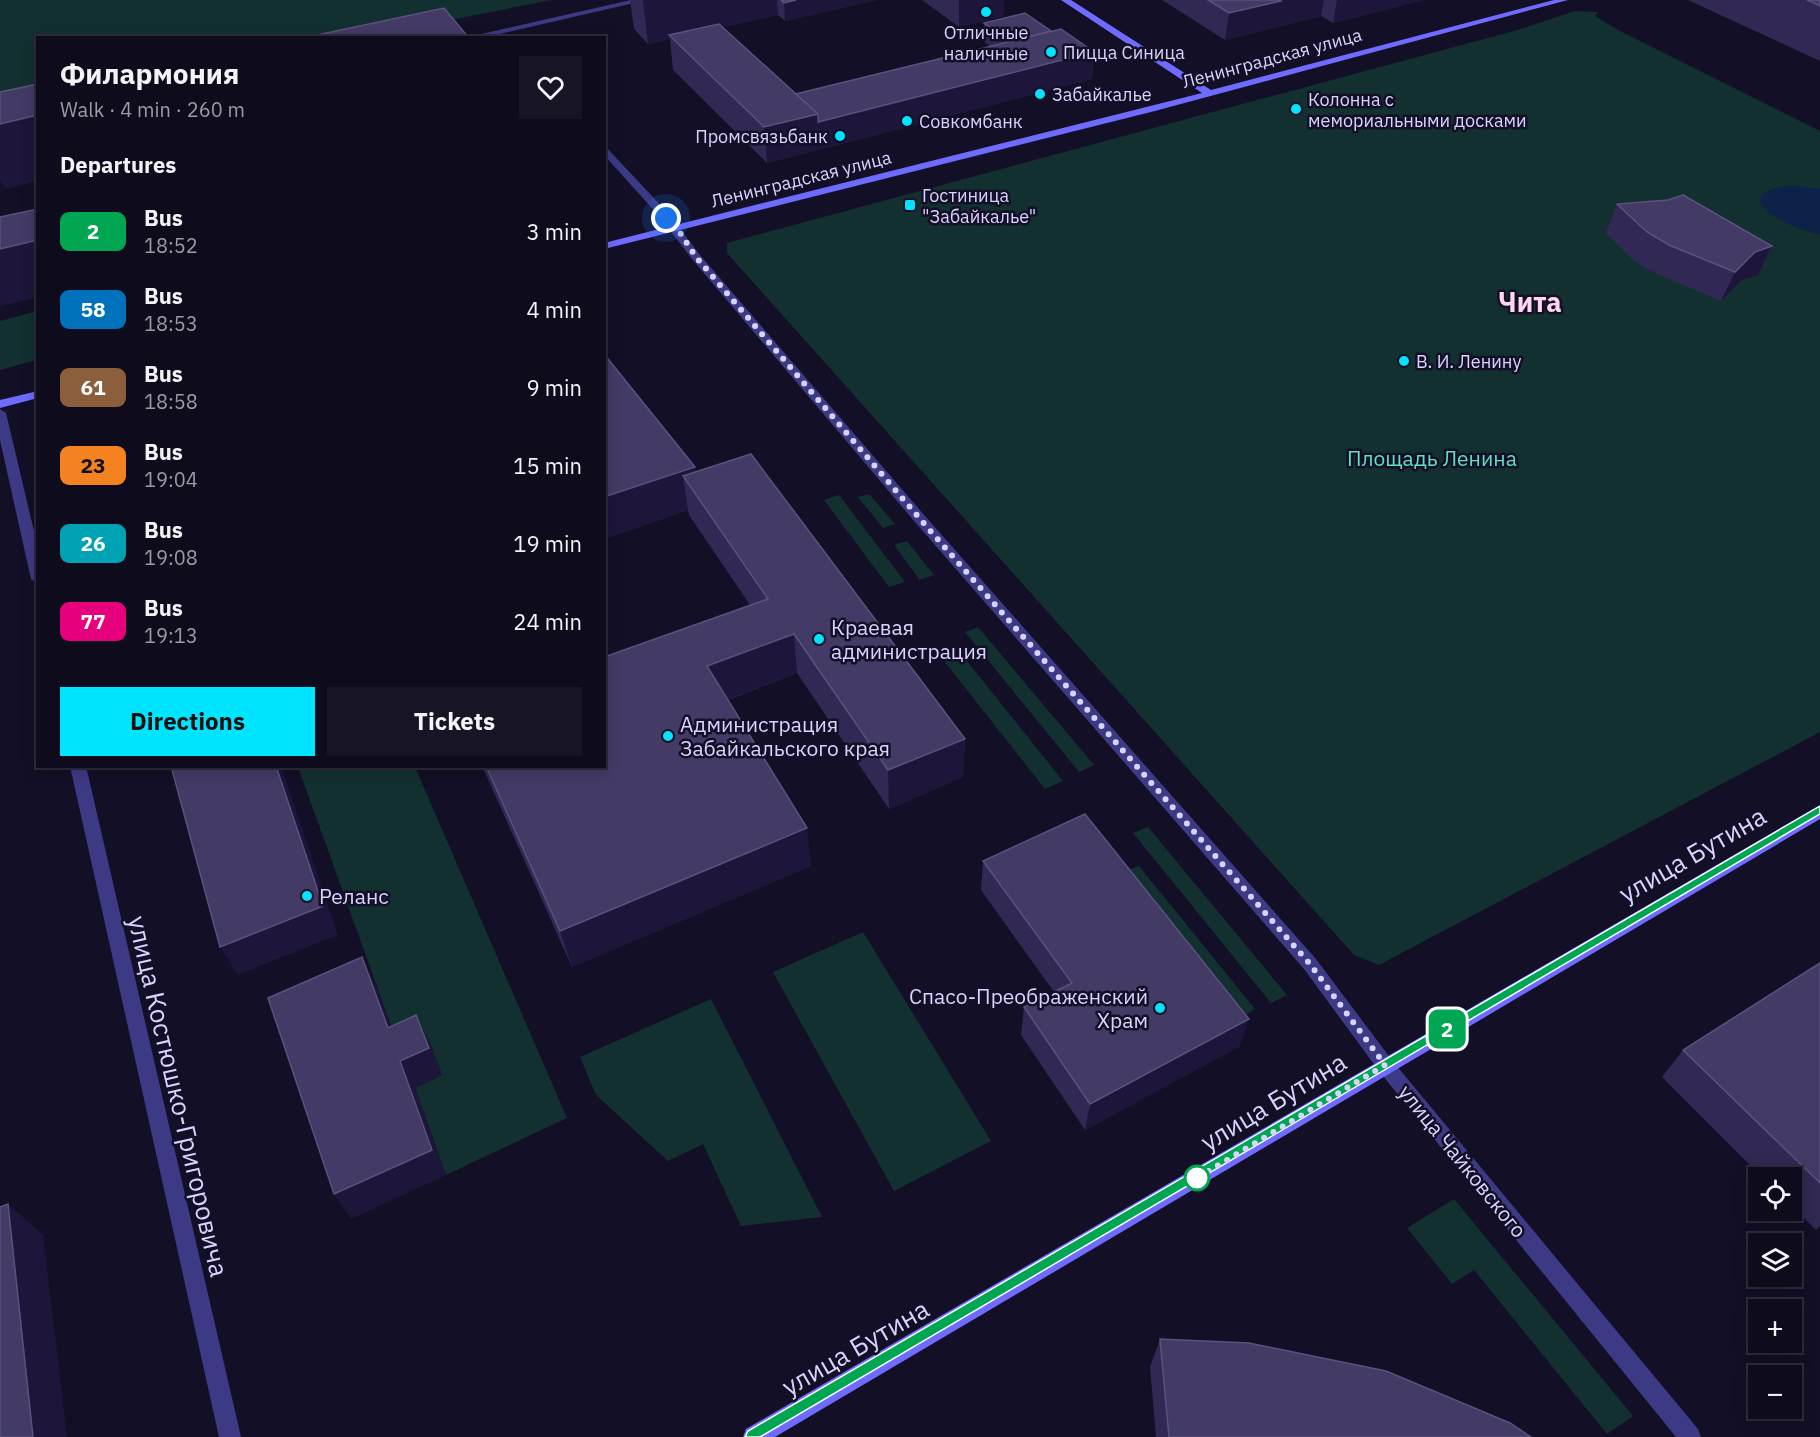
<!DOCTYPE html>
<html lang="en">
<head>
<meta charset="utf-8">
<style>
	:root { --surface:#0e0b1c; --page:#171425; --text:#f1f3f6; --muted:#9b9ba3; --line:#2e2b3b; --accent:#00e5ff }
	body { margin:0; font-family:"IBM Plex Sans",sans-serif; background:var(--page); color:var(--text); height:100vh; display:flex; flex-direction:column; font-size:22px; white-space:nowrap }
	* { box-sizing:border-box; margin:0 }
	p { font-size:20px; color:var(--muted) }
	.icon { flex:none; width:33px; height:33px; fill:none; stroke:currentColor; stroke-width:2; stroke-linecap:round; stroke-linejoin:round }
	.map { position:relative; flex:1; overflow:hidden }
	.panel { position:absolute; left:36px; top:36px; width:570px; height:732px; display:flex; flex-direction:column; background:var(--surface); border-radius:0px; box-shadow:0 3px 15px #0003,0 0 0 2px var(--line) }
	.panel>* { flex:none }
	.badge { padding:0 12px; border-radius:9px; font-size:21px; line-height:39px }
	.buttons { position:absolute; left:1748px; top:1167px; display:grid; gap:12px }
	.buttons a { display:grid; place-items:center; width:54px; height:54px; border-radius:0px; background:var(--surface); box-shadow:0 3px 15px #0003,0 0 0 2px var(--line); font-size:30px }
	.you { position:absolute; width:30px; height:30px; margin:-15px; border:4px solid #fff; border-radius:50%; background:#1a73e8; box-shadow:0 0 0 9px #1a73e833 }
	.map>.badge { position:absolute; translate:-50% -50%; box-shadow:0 0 0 3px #fff }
	h2 { padding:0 24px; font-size:22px; line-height:54px }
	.round { display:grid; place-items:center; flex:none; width:63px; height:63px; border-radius:0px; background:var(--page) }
	.head { display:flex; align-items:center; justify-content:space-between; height:102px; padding:0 24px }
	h1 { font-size:28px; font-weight:700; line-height:45px }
	.cta { display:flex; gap:12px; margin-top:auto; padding:12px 24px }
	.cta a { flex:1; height:69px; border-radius:0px; background:var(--accent); color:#111; font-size:24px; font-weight:700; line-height:69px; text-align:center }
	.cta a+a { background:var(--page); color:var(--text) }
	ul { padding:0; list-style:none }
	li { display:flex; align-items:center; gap:18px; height:78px; padding:0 24px }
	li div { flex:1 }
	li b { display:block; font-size:22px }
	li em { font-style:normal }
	li .badge { min-width:66px; font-weight:700; text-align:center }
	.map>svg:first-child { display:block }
	.green { fill:#12302f }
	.water { fill:#0c2248 }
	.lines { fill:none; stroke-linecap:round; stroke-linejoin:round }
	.street { fill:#3d3a85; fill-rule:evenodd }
	.secondary { fill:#6f6bff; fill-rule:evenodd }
	.wall { fill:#312854 }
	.shaded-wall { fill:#1d163a }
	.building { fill:#433a66; stroke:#5a527e; stroke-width:1.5 }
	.line { fill:#00a651; stroke:#fff; stroke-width:1.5 }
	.walk { stroke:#d9d4ff; stroke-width:6; stroke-dasharray:0 10.8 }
	.poi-dot { fill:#00e5ff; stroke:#130f26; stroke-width:2 }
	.stop-dot { fill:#fff; stroke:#00a651; stroke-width:3 }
	.labels { text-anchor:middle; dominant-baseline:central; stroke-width:5; stroke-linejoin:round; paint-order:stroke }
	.far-poi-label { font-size:18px; fill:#d9d4ff; stroke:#130f26; text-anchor:start }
	.far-street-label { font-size:18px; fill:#d9d4ff; stroke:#130f26 }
	.park-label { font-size:21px; fill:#5fe0c0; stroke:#130f26 }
	.poi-label { font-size:21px; fill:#d9d4ff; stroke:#130f26; text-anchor:start }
	.street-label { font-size:21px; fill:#d9d4ff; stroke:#130f26 }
	.near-street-label { font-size:26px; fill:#d9d4ff; stroke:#130f26 }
	.far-town-label { font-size:27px; font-weight:bold; fill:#ffd6f0; stroke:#130f26 }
</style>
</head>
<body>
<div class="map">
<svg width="1820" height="1437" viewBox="0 0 1820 1437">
	<rect width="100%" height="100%" fill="#130f26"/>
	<g class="green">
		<polygon points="0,0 551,0 365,37 38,38 37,104 0,111"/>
		<polygon points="1575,11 1598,12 1595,16 1618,30 1820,131 1820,732 1379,965 1354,955 727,253 727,243 1521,29"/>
		<polygon points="37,311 37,360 0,370 0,321"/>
		<polygon points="869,494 895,524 883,528 858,497"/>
		<polygon points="839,495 905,582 889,587 824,500"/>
		<polygon points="907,541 934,575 920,580 894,545"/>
		<polygon points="978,627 1094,765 1079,772 965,632"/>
		<polygon points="954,645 1063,781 1045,789 937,652"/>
		<polygon points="298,767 415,767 567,1118 446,1175 415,1088 442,1075 430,1043 402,1056"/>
		<polygon points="1148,827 1287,995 1271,1003 1133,833"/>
		<polygon points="1139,866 1255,1009 1242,1017 1126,871"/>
		<polygon points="863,932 991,1141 894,1191 773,972"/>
		<polygon points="711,999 822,1217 741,1226 703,1144 668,1161 596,1095 580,1057"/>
		<polygon points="1454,1199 1633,1416 1607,1434 1474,1270 1452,1284 1407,1228"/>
	</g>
	<path class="water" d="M1793 185 1820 189V234C1787 229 1721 193 1793 185Z"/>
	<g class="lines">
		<g class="street">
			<polygon points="631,0 647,0 482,38 464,38"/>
			<polygon points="604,145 667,212 700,255 925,516 1316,959 1391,1059 1698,1429 1701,1437 1676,1437 1379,1071 1304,969 915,522 692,259 660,217 604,155"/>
			<polygon points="0,409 6,413 38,548 38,584 31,579 0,440"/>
			<polygon points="70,766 86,766 241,1437 219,1437"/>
		</g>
		<g class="secondary">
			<polygon points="1061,0 1071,0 1211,90 1554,0 1568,0 1151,112 604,249 604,243 1202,93"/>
			<polygon points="38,391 38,398 0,408 0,400"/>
			<polygon points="1820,805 1820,819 775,1437 743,1437 746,1429"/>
		</g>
	</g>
	<g class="wall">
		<polygon points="630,0 876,0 785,21 778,15 722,27 796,94 990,46 983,41 984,23 1051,31 1094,52 1092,79 767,163 673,70 670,39 648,44 634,29"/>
		<polygon points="922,0 1004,0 1003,16 959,27"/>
		<polygon points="1162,0 1423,0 1333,23 1321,16 1225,40"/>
		<polygon points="1688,0 1820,0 1820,61"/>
		<polygon points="1617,204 1772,246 1758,275 1741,281 1721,301 1657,274 1635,262 1606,233"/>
		<polygon points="695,467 695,472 965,739 963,777 889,809 797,673 728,700 811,866 572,967 482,766 604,766 750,605 689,515 688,510 604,539"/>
		<polygon points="983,861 1240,1046 1085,1130 1021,1035 1024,1007 1054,992 981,890"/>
		<polygon points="1820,963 1820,1226 1816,1230 1791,1205 1791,1178 1763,1178 1662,1077 1683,1050"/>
		<polygon points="1160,1339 1531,1437 1156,1437 1150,1367"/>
	</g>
	<g class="shaded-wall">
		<polygon points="643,0 777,0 778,15 672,39 669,35 670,39 648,44"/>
		<polygon points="796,0 876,0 785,21 784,3"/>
		<polygon points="959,0 1004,0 1003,16 959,27"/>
		<polygon points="1281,0 1324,0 1321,16 1225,40 1229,13"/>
		<polygon points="1337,0 1423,0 1333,23"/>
		<polygon points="1094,52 1092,79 767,163 764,127 818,114"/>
		<polygon points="38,115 38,181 5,189 0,180 0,124"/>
		<polygon points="38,240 38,297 0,306 0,249"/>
		<polygon points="1772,246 1758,275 1741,281 1721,301 1735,272 1755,252"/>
		<polygon points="695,467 699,499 683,476 688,510 604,539 604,497"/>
		<polygon points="794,634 797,673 713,705 707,666"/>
		<polygon points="965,739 963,777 889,809 888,770"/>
		<polygon points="276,766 281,766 338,935 238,975 220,947"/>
		<polygon points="807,828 811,866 572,967 560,931"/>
		<polygon points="362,957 376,986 402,1056 388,1028"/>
		<polygon points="416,1015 430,1043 442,1075 415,1088 446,1175 351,1219 334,1194 400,1061"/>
		<polygon points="1249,1019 1240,1046 1085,1130 1090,1104"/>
		<polygon points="8,1204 43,1235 67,1437 33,1437"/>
	</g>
	<g class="building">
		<polygon points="781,0 796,0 784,3"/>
		<polygon points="1208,0 1279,0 1281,1 1229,13"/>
		<polygon points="1807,0 1820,0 1820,6"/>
		<polygon points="444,8 469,38 303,38"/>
		<polygon points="1025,13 1051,31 1010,42 984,23"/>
		<polygon points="719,24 818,114 764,127 669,35"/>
		<polygon points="1061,29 1094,52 818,122 818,114 796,94"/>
		<polygon points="38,84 38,115 0,124 0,92"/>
		<polygon points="1683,195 1772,246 1755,252 1735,272 1669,245 1647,232 1617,204 1668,200"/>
		<polygon points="38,209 38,240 0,249 0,217"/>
		<polygon points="604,354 695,467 604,497"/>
		<polygon points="751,454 965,739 888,770 794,634 707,666 807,828 560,931 486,766 604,766 604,657 768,599 683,476"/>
		<polygon points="171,766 276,766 323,906 220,947"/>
		<polygon points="1085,814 1249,1019 1090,1104 1024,1007 1072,983 983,861"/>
		<polygon points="362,957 388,1028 416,1015 429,1048 400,1061 432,1150 334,1194 268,998"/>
		<polygon points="1820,963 1820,1183 1683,1050"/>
		<polygon points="8,1204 33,1437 0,1437 0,1207"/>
		<polygon points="1160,1339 1249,1343 1386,1371 1510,1423 1531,1437 1169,1437"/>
	</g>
	<polygon class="line" points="1820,806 1820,814 760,1437 745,1437 748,1431"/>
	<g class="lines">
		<polyline class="walk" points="666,218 677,228 696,257 927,527 1310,964 1385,1065 1197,1178"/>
	</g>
	<g class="poi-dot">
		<circle cx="986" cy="12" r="6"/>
		<circle cx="1051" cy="52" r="6"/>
		<circle cx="1040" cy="94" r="6"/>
		<circle cx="1296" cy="109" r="6"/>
		<circle cx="907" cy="121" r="6"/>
		<circle cx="840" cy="136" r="6"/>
		<rect x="904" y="199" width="12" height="12" rx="3"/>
		<circle cx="1404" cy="361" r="6"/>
		<circle cx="819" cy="639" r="6"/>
		<circle cx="668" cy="736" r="6"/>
		<circle cx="307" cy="896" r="6"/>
		<circle cx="1160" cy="1008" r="6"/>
	</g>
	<circle class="stop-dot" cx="1197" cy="1178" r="12"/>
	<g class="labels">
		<g class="far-poi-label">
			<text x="986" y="32" text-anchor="middle">Отличные<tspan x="986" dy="21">наличные</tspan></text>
			<text x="1063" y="52">Пицца Синица</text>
			<text x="1052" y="94">Забайкалье</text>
			<text x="1308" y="99">Колонна с<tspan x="1308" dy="21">мемориальными досками</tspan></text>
			<text x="919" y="121">Совкомбанк</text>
			<text x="828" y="136" text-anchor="end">Промсвязьбанк</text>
			<text x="922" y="195">Гостиница<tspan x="922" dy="21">"Забайкалье"</tspan></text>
			<text x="1416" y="361">В. И. Ленину</text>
		</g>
		<g class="far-street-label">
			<text transform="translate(1272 58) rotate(-15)">Ленинградская улица</text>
			<text transform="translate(801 179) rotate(-14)">Ленинградская улица</text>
		</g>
		<g class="park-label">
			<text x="1432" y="458">Площадь Ленина</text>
		</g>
		<g class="poi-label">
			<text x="831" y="627">Краевая<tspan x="831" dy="24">администрация</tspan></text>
			<text x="680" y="724">Администрация<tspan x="680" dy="24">Забайкальского края</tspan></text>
			<text x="319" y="896">Реланс</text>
			<text x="1148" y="996" text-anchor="end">Спасо-Преображенский<tspan x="1148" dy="24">Храм</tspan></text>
		</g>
		<g class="street-label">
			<text transform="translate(1463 1161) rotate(51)">улица Чайковского</text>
		</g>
		<g class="near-street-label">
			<text transform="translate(1692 854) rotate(-30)">улица Бутина</text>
			<text transform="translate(179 1096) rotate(77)">улица Костюшко-Григоровича</text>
			<text transform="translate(1273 1101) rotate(-31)">улица Бутина</text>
			<text transform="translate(855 1347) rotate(-30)">улица Бутина</text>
		</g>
		<g class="far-town-label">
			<text x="1530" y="301">Чита</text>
		</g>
	</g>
</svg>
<div class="buttons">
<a><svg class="icon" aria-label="locate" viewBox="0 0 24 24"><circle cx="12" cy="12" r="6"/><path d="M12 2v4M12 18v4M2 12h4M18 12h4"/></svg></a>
<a><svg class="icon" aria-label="layers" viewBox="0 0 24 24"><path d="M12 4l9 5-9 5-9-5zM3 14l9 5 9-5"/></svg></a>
<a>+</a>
<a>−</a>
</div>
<div class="you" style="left:666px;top:218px"></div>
<b class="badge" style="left:1447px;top:1029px;background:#00a651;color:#fff">2</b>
<section class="panel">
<div class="head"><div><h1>Филармония</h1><p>Walk · 4 min · 260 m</p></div><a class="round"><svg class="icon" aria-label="heart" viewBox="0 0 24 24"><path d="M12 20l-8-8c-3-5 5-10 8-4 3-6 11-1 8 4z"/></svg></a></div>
<h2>Departures</h2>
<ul>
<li><span class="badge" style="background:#00a651;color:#fff">2</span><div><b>Bus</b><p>18:52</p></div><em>3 min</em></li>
<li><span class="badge" style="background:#0072bc;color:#fff">58</span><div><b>Bus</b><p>18:53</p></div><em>4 min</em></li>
<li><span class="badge" style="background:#8b5e3c;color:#fff">61</span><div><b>Bus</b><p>18:58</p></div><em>9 min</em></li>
<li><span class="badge" style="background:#f58220;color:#111">23</span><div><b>Bus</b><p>19:04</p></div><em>15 min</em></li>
<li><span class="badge" style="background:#00a3b4;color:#fff">26</span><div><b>Bus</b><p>19:08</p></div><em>19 min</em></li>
<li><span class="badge" style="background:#e6007e;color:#fff">77</span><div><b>Bus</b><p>19:13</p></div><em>24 min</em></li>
</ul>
<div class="cta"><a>Directions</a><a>Tickets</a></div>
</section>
</div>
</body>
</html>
